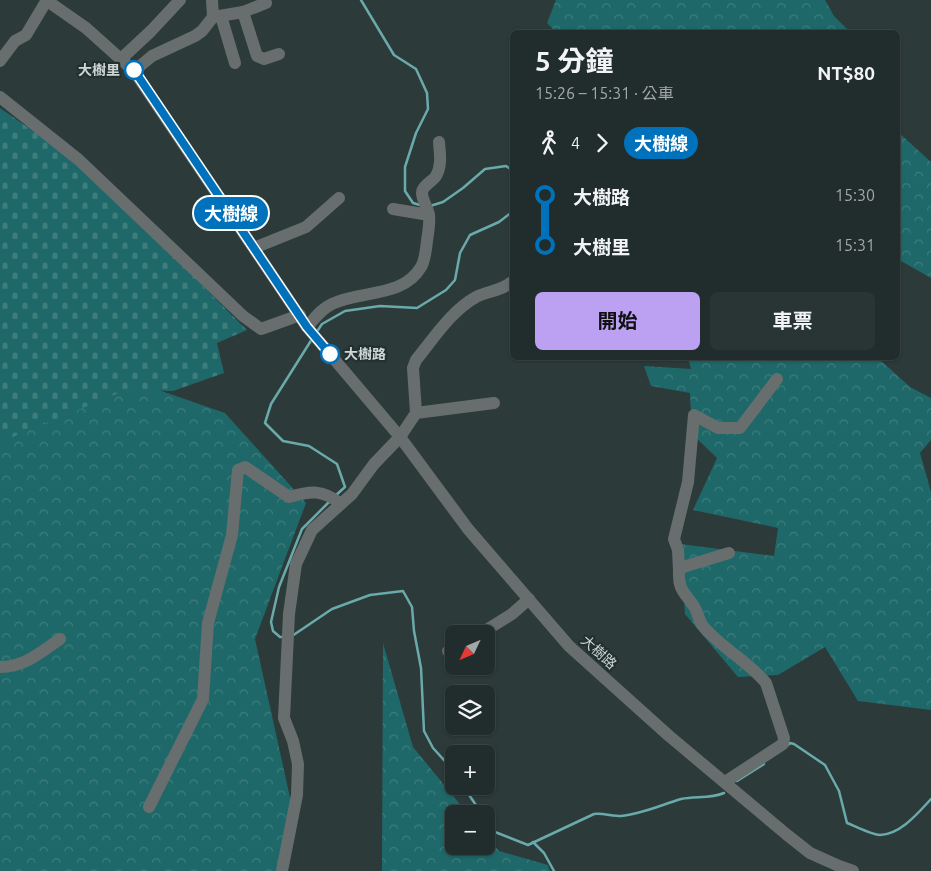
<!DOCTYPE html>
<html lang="zh-TW">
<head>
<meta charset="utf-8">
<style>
	:root { --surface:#212c2c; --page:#293434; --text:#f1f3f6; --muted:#a2a7a9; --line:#3e4848; --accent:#bca0f2 }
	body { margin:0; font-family:Ubuntu,"Noto Sans TC",sans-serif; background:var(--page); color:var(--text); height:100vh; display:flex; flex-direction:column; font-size:19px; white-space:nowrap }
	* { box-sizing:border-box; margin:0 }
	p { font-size:16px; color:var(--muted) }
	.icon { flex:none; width:28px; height:28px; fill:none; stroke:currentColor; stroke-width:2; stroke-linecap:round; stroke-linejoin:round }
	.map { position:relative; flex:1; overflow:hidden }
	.side { position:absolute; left:510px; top:30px; width:390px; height:330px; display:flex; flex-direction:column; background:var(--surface); border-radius:8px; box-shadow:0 1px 4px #0004,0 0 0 1px var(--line) }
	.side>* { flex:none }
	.badge { padding:0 10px; border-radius:16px; font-size:18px; line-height:32px }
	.needle { width:32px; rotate:226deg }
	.tools { position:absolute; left:445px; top:625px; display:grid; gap:10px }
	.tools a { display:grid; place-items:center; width:50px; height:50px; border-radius:8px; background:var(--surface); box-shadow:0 1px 4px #0004,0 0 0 1px var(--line); font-size:25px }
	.map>.badge { position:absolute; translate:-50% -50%; box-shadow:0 0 0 2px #fff }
	.legs { display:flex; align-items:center; gap:8px; height:55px; padding:0 25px; font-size:16px }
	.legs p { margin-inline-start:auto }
	.overview { display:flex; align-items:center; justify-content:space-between; height:85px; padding:0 25px }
	h1 { font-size:28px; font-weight:700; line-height:38px }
	.button { display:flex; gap:10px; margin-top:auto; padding:10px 25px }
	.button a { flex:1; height:58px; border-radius:8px; background:var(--accent); color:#111; font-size:20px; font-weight:700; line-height:58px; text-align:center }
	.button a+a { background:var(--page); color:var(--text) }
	ul { padding:0 25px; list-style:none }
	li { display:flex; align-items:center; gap:18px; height:50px; font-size:19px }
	li i { display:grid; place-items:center; width:8px; height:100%; margin:0 6px; background:currentColor }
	li i::after { content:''; width:12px; height:12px; margin:-6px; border:4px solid; border-radius:50%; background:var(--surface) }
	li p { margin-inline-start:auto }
	li:first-child i { background:linear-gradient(#0000 50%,currentColor 0) }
	li:last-child i { background:linear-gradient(currentColor 50%,#0000 0) }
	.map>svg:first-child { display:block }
	.forest { fill:url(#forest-crowns) }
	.cemetery { fill:url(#cemetery-stones) }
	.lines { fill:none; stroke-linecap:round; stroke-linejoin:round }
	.stream { stroke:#6aaaab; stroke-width:2.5 }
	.minor { stroke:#686e6e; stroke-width:12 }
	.line-1-casing { stroke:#fff; stroke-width:11 }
	.line-1 { stroke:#0072bc; stroke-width:8 }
	.stop-1-dot { fill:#fff; stroke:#0072bc; stroke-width:2.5 }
	.labels { text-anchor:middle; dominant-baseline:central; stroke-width:4.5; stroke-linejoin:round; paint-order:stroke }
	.stop-label { font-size:14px; font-weight:bold; fill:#ced6d6; stroke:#233030; text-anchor:end }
	.street-label { font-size:14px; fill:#ced6d6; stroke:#233030 }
</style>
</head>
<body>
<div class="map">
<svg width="931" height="871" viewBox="0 0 931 871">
	<defs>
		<pattern id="forest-crowns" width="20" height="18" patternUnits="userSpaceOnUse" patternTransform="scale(1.25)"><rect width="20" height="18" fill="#1f6869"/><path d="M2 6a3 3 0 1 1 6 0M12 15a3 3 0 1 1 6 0" fill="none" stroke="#3e7d7e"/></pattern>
		<pattern id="cemetery-stones" width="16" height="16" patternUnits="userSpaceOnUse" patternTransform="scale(1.25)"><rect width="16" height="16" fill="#1f6869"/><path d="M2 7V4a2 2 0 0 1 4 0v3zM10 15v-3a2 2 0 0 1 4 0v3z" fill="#3e7d7e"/></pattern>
	</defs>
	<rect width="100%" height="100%" fill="#2c3a3a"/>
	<g class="forest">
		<polygon points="556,0 825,0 834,16 850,32 556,32 547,23"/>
		<polygon points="898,132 931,162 931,278 901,261 898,262"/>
		<polygon points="0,335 225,413 306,503 255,639 291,802 284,871 0,871"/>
		<polygon points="688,358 878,358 910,387 931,398 931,440 920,453 931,492 931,710 858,701 825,647 778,675 738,677 685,614 680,544 774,556 778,528 693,510 717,458 692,434 690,393 651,386 644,366 691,369"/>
		<polygon points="383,643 413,747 468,814 454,814 454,846 486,846 486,836 499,851 548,865 550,871 382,871"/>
	</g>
	<polygon class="cemetery" points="0,108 79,163 247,330 217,343 224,373 173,391 126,390 15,436 0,444"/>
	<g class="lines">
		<g class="stream">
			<polyline points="361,0 394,55 416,69 427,93 428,109 416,133 405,167 405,191 413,203 420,205"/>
			<polyline points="430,206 443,202 463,188 485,169 506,166 512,170"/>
			<polyline points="316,333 322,324 345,311 380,306 417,308 446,290 455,280 460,253 470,235 499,222 512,212"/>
			<polyline points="312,339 271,404 265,423 283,441 309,446 337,464 345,487 335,496"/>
			<polyline points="292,636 332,609 370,595 403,591 412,607 414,631 421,668 424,731 433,748 454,771"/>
			<polyline points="284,637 280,637 273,631 271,622 279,587 302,529 329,502"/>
			<path d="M788 745 790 743 794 744 825 765 839 791 847 823C855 826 872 835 880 835 901 834 918 813 931 799"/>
			<polyline points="737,781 764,764"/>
			<polyline points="463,786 482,814"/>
			<path d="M486 819 495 832 528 845 594 814C603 813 612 816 621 816 642 814 661 805 681 799 696 796 710 799 724 793"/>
			<polyline points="533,842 544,853 554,871"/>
		</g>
		<g class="minor">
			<polyline points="46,0 86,28 134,71 307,327 400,437 468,529 569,646 668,735 786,834 810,853 839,866 853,871"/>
			<polyline points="212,0 213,17"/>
			<polyline points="243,12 257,56 264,59 279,54"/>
			<polyline points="221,16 235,63"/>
			<polyline points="121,59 151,31 180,0"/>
			<polyline points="0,61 15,41 26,35 47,0"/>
			<polyline points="134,71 152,56 195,36 202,31 213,17 243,12 266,3"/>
			<polyline points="0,97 79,160 243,316 261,329 300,315"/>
			<polyline points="393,209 429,215"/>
			<polyline points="254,248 306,227 339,198"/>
			<path d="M307 327C315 318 321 309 332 304 360 290 403 298 421 267 425 261 426 249 427 241 428 234 430 223 429 215 428 208 422 200 422 193 422 186 433 181 436 176 442 166 440 154 439 142"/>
			<polyline points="416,413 494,403"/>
			<polyline points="679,571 678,550 674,539 688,482 694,415 718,428 740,428 777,379"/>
			<polyline points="480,634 512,614 529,599"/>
			<polyline points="448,651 454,648"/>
			<path d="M0 667C25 667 41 652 60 639"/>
			<path d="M725 782 783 744 784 738 766 683C748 661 721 648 703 626 698 620 698 611 693 605 684 592 678 589 679 571L683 567 729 553"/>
			<path d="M149 807 203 699 208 623 232 535 238 470 245 467 289 497C310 491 323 489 341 504"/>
			<path d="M282 871 297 795 298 764 293 741 284 718 289 614 296 564 312 530 352 494 374 464 400 437 416 413 413 368 416 360C434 338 451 311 476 297 488 291 501 291 512 282"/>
		</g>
	</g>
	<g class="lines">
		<g class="line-1-casing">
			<polyline id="line-1" points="134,70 307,327 330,354"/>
		</g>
		<use href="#line-1" class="line-1"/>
	</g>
	<g class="stop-1-dot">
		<circle cx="134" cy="70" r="9"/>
		<circle cx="330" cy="354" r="9"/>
	</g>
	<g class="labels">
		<g class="stop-label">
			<text x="120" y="70">大樹里</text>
			<text x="344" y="354" text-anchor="start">大樹路</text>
		</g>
		<g class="street-label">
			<text transform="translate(599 652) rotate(42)">大樹路</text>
		</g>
	</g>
</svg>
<div class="tools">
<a><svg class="needle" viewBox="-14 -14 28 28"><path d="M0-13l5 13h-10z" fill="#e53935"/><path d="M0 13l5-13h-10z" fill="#a2a7a9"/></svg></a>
<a><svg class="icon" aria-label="layers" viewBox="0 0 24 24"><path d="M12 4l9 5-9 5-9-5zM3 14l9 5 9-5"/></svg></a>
<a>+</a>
<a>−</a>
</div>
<b class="badge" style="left:231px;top:213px;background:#0072bc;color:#fff">大樹線</b>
<section class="side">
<div class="overview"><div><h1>5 分鐘</h1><p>15:26 – 15:31 · 公車</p></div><b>NT$80</b></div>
<div class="legs"><svg class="icon" aria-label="walk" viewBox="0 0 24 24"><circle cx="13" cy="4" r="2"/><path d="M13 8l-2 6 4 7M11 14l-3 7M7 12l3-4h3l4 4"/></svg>4<svg class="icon" aria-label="forward" viewBox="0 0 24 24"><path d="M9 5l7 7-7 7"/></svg><b class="badge" style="background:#0072bc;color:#fff">大樹線</b></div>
<ul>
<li><i style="color:#0072bc"></i><b>大樹路</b><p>15:30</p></li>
<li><i style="color:#0072bc"></i><b>大樹里</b><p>15:31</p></li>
</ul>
<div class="button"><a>開始</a><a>車票</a></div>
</section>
</div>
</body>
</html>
